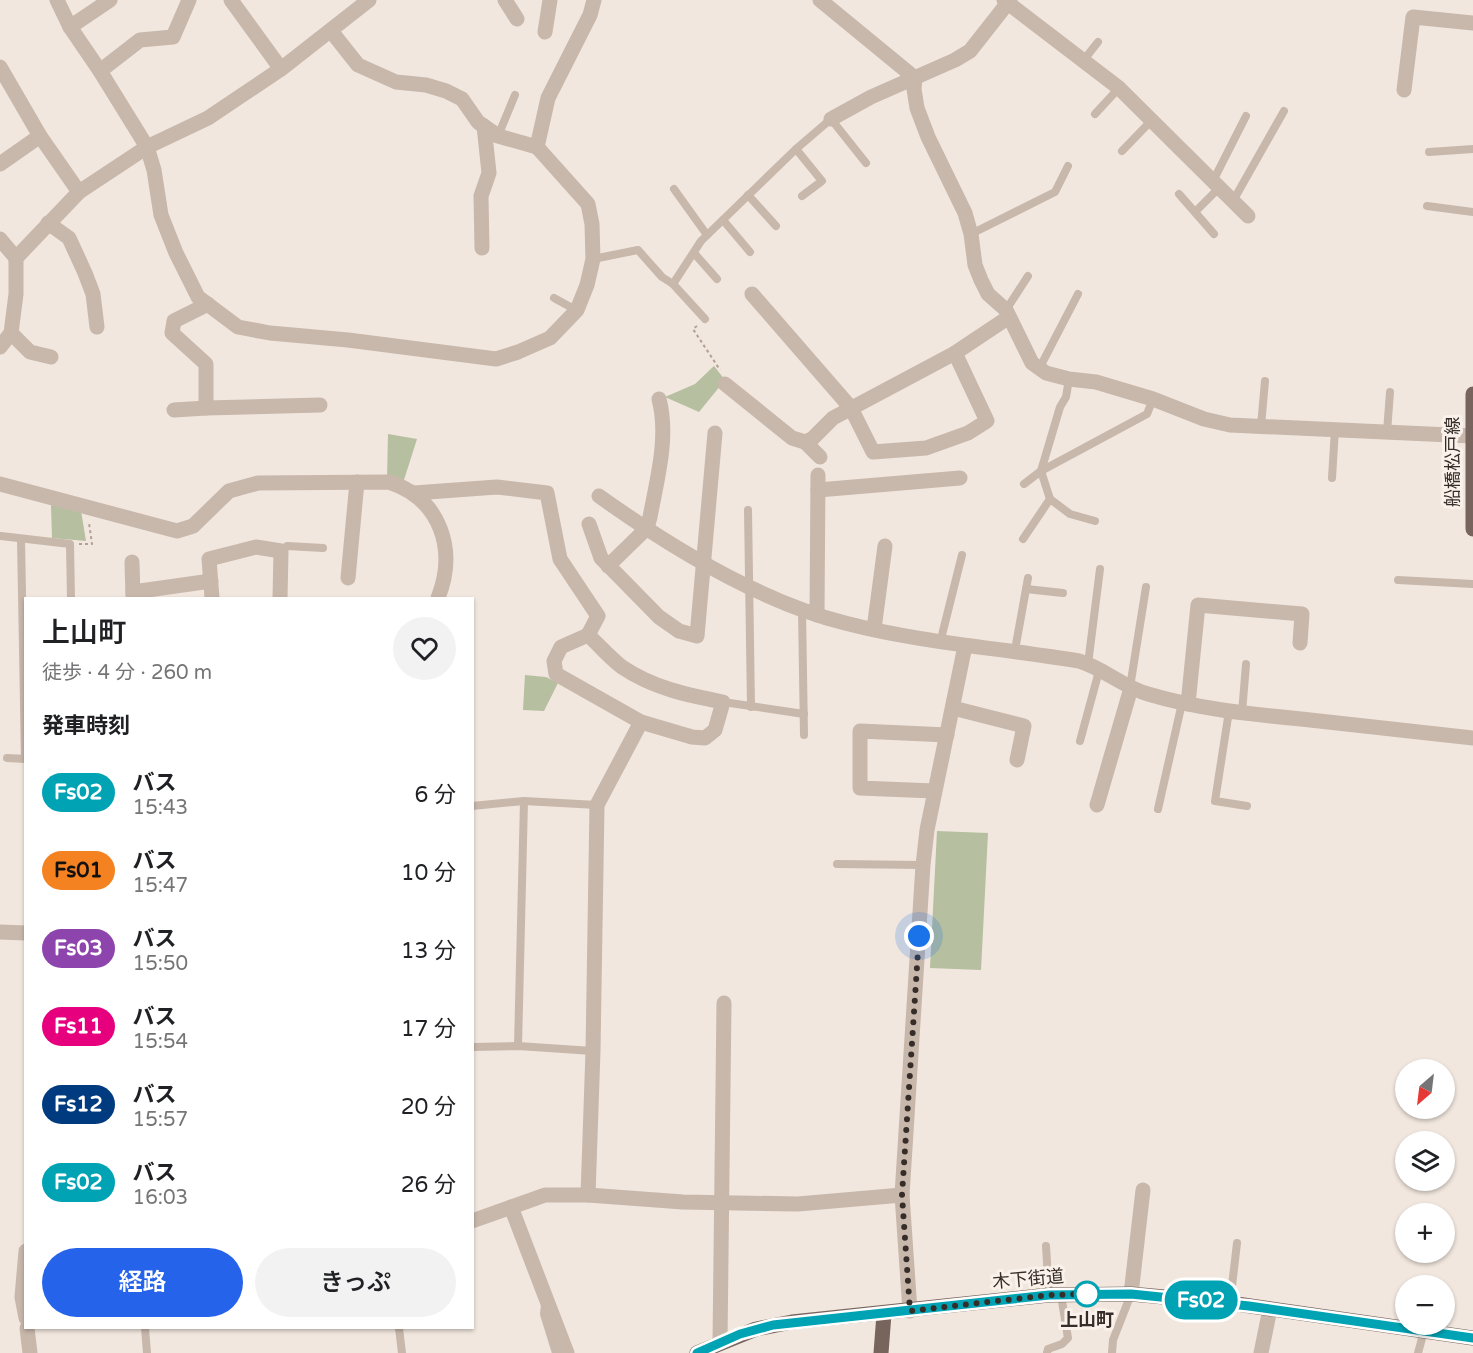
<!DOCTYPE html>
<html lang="ja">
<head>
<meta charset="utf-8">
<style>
	:root { --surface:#fff; --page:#f2f2f2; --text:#202124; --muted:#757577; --accent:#2563eb }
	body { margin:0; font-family:"Varela Round","Noto Sans JP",sans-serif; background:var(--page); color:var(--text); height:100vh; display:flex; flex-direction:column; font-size:22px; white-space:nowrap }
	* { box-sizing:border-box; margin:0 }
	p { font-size:20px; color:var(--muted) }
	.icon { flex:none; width:33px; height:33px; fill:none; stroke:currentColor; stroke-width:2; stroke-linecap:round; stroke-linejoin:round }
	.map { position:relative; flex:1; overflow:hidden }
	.sheet { position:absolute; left:24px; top:597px; width:450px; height:732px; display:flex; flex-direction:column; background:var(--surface); border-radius:0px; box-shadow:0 2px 4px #0004 }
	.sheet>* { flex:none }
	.badge { padding:0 12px; border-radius:20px; font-size:21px; line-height:39px }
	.needle { width:39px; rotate:208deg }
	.tools { position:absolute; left:1395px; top:1059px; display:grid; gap:12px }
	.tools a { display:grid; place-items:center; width:60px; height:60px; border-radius:50%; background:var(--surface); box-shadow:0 2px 4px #0004; font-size:30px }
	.you { position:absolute; width:30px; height:30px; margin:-15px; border:4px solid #fff; border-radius:50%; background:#1a73e8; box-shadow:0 0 0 9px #1a73e833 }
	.map>.badge { position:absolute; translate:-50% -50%; box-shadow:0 0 0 3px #fff }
	h2 { padding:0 18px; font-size:22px; line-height:54px }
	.round { display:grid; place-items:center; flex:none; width:63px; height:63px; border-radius:32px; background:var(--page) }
	.headline { display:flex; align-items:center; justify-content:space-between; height:102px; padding:0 18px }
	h1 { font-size:28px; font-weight:600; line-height:45px }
	.primary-button { display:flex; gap:12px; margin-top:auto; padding:12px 18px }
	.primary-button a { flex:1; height:69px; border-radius:36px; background:var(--accent); color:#fff; font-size:24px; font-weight:600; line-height:69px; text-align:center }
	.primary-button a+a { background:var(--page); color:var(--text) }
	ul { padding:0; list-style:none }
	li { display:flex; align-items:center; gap:18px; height:78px; padding:0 18px }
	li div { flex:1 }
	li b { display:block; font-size:22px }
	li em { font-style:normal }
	li .badge { min-width:66px; font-weight:700; text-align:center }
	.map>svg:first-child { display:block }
	.green { fill:#b6bf9f }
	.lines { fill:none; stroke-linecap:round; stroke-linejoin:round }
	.path { stroke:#b4a195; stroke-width:2; stroke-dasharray:3 3; stroke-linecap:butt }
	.service { stroke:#c8b7ab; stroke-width:8 }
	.minor { stroke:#c8b7ab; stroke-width:15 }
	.tertiary { stroke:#c8b7ab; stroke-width:15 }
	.primary { stroke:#77645c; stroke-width:15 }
	.line-casing { stroke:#fff; stroke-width:14 }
	.line { stroke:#00a3b4; stroke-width:9 }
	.walk { stroke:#362d29; stroke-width:6; stroke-dasharray:0 10.8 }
	.stop-dot { fill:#fff; stroke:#00a3b4; stroke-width:3 }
	.labels { text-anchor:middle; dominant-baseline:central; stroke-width:6; stroke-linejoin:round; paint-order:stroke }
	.street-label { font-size:18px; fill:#362d29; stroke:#f9f1ea }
	.stop-label { font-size:18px; font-weight:bold; fill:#362d29; stroke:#f9f1ea }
</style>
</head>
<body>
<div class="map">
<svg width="1473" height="1353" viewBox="0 0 1473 1353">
	<rect width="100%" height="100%" fill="#f1e7de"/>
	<g class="green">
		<polygon points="714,366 725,380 699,412 665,397 695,384"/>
		<polygon points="388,434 417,439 403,483 387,479"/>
		<polygon points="51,505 81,511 86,541 52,538"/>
		<polygon points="525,675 546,677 558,683 544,711 523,710"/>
		<polygon points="937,831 988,833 981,970 930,968"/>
	</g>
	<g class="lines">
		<g class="path">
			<polyline points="697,326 693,329 720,370"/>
			<polyline points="79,544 92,544 89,523"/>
		</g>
		<g class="service">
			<polyline points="1083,61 1098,42"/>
			<polyline points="1095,114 1119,88"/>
			<polyline points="498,136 515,95"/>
			<polyline points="796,149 822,181 802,196"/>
			<polyline points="1122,151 1151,121"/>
			<polyline points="1429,152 1473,149"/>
			<polyline points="1213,181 1246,116"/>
			<polyline points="674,189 707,235"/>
			<polyline points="1179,194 1214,234"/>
			<polyline points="748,195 776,226"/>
			<polyline points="1233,201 1284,111"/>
			<polyline points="1427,206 1473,212"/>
			<polyline points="1195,212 1219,188"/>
			<polyline points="723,220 750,252"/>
			<polyline points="971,234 1055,192 1068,166"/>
			<polyline points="694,253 717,279"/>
			<polyline points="593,259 638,250 662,277 673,284 705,319"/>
			<polyline points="673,284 701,241 796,149 831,119 866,163"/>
			<polyline points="554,298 576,310"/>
			<polyline points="1006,310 1028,276"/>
			<polyline points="1039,369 1078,294"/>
			<polyline points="1069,379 1066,397 1060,407 1041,471 1050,499 1070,514 1095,521"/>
			<polyline points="1261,426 1265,381"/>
			<polyline points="1387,432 1390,392"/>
			<polyline points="1332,478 1335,429"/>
			<polyline points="1024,484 1041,471 1147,414 1153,399"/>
			<polyline points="748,510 751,707"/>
			<polyline points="1,536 70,544 71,598"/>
			<polyline points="21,539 25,759"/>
			<polyline points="1023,539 1050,499"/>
			<polyline points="281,551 287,546 323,548"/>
			<polyline points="1398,580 1473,584"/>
			<polyline points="1026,589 1063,593"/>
			<polyline points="802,610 804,735"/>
			<polyline points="940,643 962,555"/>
			<polyline points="1015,650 1028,578"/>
			<polyline points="1088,664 1100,569"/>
			<polyline points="1130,687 1146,587"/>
			<polyline points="723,702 804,714"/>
			<polyline points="1229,711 1215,801 1247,806"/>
			<polyline points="1242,713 1246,664"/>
			<polyline points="1080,741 1099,671"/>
			<polyline points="7,758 26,759"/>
			<polyline points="472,806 524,801 597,805"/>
			<polyline points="1158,809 1182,703"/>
			<polyline points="837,864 923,865"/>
			<polyline points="518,1046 524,801"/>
			<polyline points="472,1047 518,1046 593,1051"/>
			<polyline points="1046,1246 1049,1295"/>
			<polyline points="1230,1303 1237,1243"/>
			<polyline points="545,1305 544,1314 556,1353"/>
			<polyline points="145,1328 147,1353"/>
			<polyline points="399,1328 402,1353"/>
			<polyline points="1047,1353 1048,1349 1062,1344 1068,1338 1061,1295"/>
			<polyline points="1112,1353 1113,1340 1131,1294"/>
			<polyline points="1418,1353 1424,1331"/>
		</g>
		<g class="minor">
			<polyline points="57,0 70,27 100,71 147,147 154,170 161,215 176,253 198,297 238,327 270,333 348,340 496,359 518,352 550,338 577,310 587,285 593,259 592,224 588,204 537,147 498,136 478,122 462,99 446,91 426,85 396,82 358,65 331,31"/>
			<polyline points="231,0 281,69"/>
			<polyline points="505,0 517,19"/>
			<polyline points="820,0 915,78 914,89 917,108 928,137 965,213 971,234 975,265 981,280 988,294 1006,310 1032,363 1046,373 1069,379 1096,382 1153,399 1204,419 1230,425 1472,436"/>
			<polyline points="1004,0 1119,88 1248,216"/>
			<polyline points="70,27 110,0"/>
			<polyline points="545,32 550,0"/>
			<polyline points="100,71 140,40 173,37 189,0"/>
			<polyline points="1404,90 1413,17 1473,23"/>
			<polyline points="831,119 871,97 955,60 970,51 1010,0"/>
			<polyline points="537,147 548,98 590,15 594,0"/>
			<polyline points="0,164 40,136"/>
			<polyline points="48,223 69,238 85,273 93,294 97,327"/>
			<polyline points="0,239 16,258"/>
			<polyline points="482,248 481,196 489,173 484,126"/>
			<polyline points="752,294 851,408 873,452 926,448 968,433 987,421 955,353"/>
			<polyline points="208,304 174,321 172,333 206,364 206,408 320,405"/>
			<polyline points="11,333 30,352 51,357"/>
			<polyline points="0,347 11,333 16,294 16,258 79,192 147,147 208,118 281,69 369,0"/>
			<polyline points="725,384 792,438 805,442 812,439 833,418 955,353 1009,317"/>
			<polyline points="174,410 206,408"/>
			<polyline points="805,442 820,457"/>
			<path d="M0 484 177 531 193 526 229 491 258 483 389 482C441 499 457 550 438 598"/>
			<polyline points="818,490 960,478"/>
			<polyline points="414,493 497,487 547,493 560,559 598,616 588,635"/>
			<path d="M599 496C669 546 761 602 845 623 922 643 1001 648 1079 661 1103 668 1123 687 1148 694 1198 709 1249 714 1301 719 1358 725 1416 732 1473 738"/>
			<polyline points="589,524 601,558 659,617 679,631 697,636 715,433"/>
			<polyline points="132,562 133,598"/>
			<path d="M608 566 647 528 650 517C657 479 669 437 659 399"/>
			<polyline points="348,578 357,482"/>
			<polyline points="133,592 211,581"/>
			<polyline points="212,598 209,559 256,547 281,551 280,598"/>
			<polyline points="817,615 818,475"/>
			<polyline points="874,629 885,546"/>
			<path d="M588 635C599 645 610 658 622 667 653 688 687 695 723 702L715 730 705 738 692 737 641 722 556 674 554 661 561 647Z"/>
			<polyline points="1188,704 1198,605 1302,614 1300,643"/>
			<polyline points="953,708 1024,726 1017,760"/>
			<polyline points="934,791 860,788 860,731 947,735"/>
			<polyline points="1097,805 1131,688"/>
			<polyline points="0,932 26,933"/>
			<polyline points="588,1195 593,1051 597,805 641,722"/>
			<polyline points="511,1207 567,1353"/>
			<polyline points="472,1221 545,1195 588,1195 683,1202 798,1204 902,1195"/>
			<polyline points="26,1251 22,1297 26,1318"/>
			<polyline points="1131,1294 1143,1190"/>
			<polyline points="910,1311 902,1195 923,865 927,830 965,646"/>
			<polyline points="27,1328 30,1353"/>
			<polyline points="720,1342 724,1003"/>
			<polyline points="1261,1353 1270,1309"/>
		</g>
		<polyline class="tertiary" points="0,67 40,136 79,192"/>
		<g class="primary">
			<polyline points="1473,394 1473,529"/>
			<polyline points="697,1353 756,1329 792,1322 1049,1295 1131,1294 1230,1303 1473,1338"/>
			<polyline points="881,1353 884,1314"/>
		</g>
	</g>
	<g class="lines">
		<g class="line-casing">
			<polyline id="line" points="697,1353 740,1334 773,1325 1049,1295 1131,1294 1249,1306 1473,1338"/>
		</g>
		<use href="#line" class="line"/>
		<polyline class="walk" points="919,936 902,1195 910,1311 1049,1295 1087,1294"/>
	</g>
	<circle class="stop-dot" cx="1087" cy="1294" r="12"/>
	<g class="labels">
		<g class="street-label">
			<text transform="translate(1453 462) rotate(-90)">船橋松戸線</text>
			<text transform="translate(1028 1279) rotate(-5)">木下街道</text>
		</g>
		<g class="stop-label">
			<text x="1087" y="1320">上山町</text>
		</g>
	</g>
</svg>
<div class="tools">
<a><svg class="needle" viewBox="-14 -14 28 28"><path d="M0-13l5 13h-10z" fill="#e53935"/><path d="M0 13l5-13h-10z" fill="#757577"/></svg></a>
<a><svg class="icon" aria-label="layers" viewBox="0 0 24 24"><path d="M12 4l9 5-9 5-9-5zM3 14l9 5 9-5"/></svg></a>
<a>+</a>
<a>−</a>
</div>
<div class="you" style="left:919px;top:936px"></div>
<b class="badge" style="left:1201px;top:1300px;background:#00a3b4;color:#fff">Fs02</b>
<section class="sheet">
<div class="headline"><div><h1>上山町</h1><p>徒歩 · 4 分 · 260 m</p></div><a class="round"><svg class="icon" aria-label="heart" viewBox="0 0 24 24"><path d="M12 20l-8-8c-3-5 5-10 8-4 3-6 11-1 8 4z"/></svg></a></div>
<h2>発車時刻</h2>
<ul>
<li><span class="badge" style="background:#00a3b4;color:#fff">Fs02</span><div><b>バス</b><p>15:43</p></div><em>6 分</em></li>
<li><span class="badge" style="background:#f58220;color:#111">Fs01</span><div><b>バス</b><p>15:47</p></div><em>10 分</em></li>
<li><span class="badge" style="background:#8e44ad;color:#fff">Fs03</span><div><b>バス</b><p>15:50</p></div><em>13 分</em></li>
<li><span class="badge" style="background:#e6007e;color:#fff">Fs11</span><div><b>バス</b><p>15:54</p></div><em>17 分</em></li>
<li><span class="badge" style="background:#003b80;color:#fff">Fs12</span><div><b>バス</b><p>15:57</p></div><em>20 分</em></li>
<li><span class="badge" style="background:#00a3b4;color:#fff">Fs02</span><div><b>バス</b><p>16:03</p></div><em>26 分</em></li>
</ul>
<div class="primary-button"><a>経路</a><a>きっぷ</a></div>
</section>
</div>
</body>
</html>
